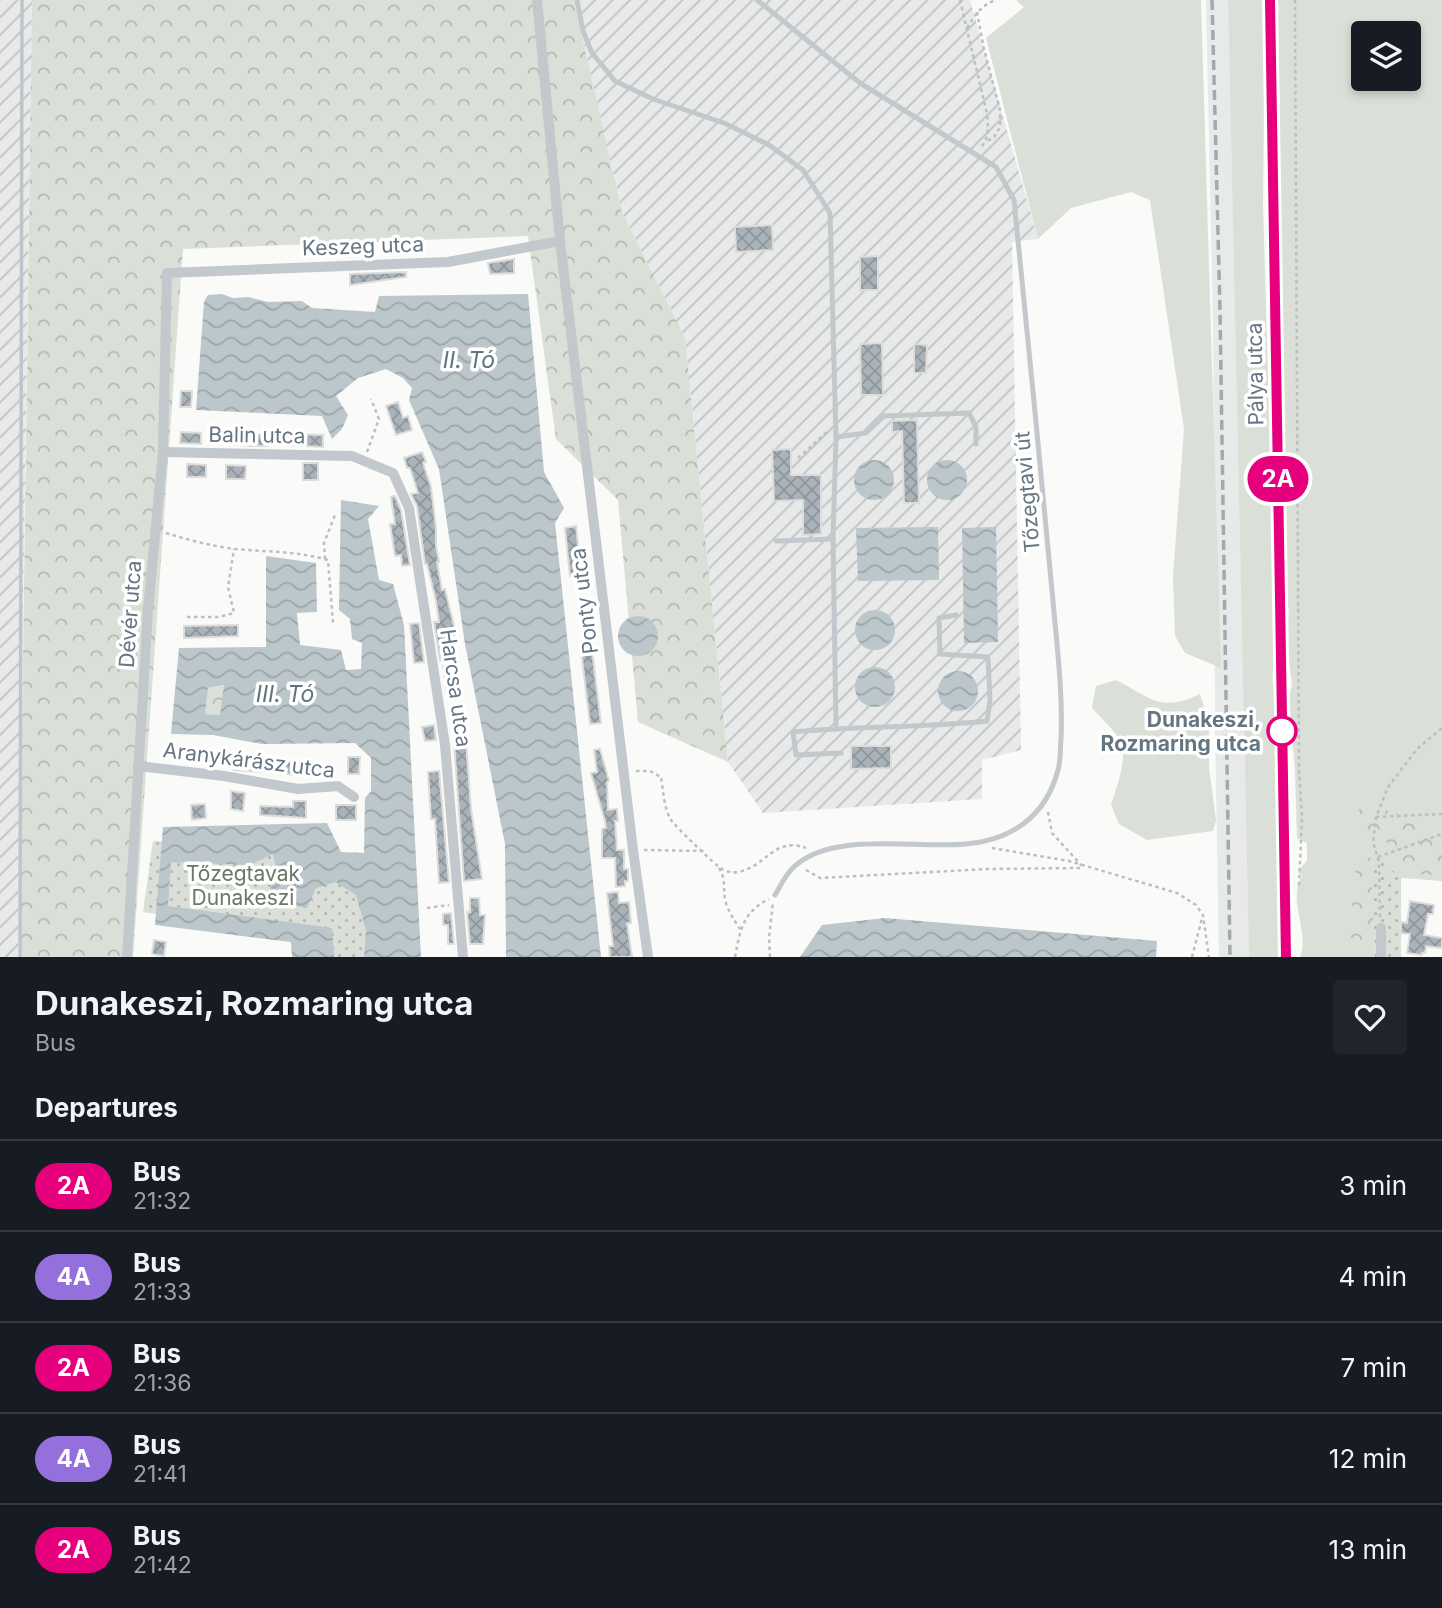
<!DOCTYPE html>
<html lang="en">
<head>
<meta charset="utf-8">
<style>
	:root { --surface:#171b24; --page:#20242c; --text:#f1f3f6; --muted:#9ea1a6; --line:#363941 }
	body { margin:0; font-family:Inter,sans-serif; background:var(--page); color:var(--text); height:100vh; display:flex; flex-direction:column; font-size:26px; white-space:nowrap }
	* { box-sizing:border-box; margin:0 }
	p { font-size:23px; color:var(--muted) }
	.icon { flex:none; width:38px; height:38px; fill:none; stroke:currentColor; stroke-width:2; stroke-linecap:round; stroke-linejoin:round }
	.map { position:relative; height:957px; overflow:hidden }
	.sheet { display:flex; flex-direction:column; background:var(--surface); flex:1 }
	.sheet>* { flex:none }
	.badge { padding:0 14px; border-radius:23px; font-size:24px; line-height:46px }
	.tools { position:absolute; left:1351px; top:21px; display:grid; gap:14px }
	.tools a { display:grid; place-items:center; width:70px; height:70px; border-radius:7px; background:var(--surface); box-shadow:0 4px 10px #0003; font-size:35px }
	.map>.badge { position:absolute; translate:-50% -50%; box-shadow:0 0 0 4px #fff }
	h2 { padding:0 35px; font-size:26px; line-height:63px }
	.round { display:grid; place-items:center; flex:none; width:74px; height:74px; border-radius:7px; background:var(--page) }
	.overview { display:flex; align-items:center; justify-content:space-between; height:119px; padding:0 35px }
	h1 { font-size:33px; font-weight:700; line-height:52px }
	ul { padding:0; list-style:none }
	li { display:flex; align-items:center; gap:21px; height:91px; padding:0 35px; border-top:2px solid var(--line) }
	li div { flex:1 }
	li b { display:block; font-size:26px }
	li em { font-style:normal }
	li .badge { min-width:77px; font-weight:700; text-align:center }
	.map>svg:first-child { display:block }
	.built { fill:#e8e9e9 }
	.industrial { fill:url(#industrial-furrows) }
	.green { fill:#dadfd7; fill-rule:evenodd }
	.forest { fill:url(#forest-crowns) }
	.park { fill:url(#park-dots) }
	.water { fill:url(#water-waves); fill-rule:evenodd }
	.lines { fill:none; stroke-linecap:round; stroke-linejoin:round }
	.stream { stroke:#bbc7cb; stroke-width:3.5 }
	.building { fill:url(#building-cross-hatch); stroke:#dcdcda; stroke-width:2 }
	.path { stroke:#bbbfc2; stroke-width:2.5; stroke-dasharray:3.5 3.5; stroke-linecap:butt }
	.service { stroke:#c3c8cc; stroke-width:5 }
	.minor { stroke:#c3c8cc; stroke-width:10 }
	.tertiary { stroke:#c3c8cc; stroke-width:14 }
	.rail { stroke:#a2aab0; stroke-width:3.5; stroke-dasharray:10 5; stroke-linecap:butt }
	.line-casing { stroke:#fff; stroke-width:16 }
	.line { stroke:#e6007e; stroke-width:10 }
	.stop-dot { fill:#fff; stroke:#e6007e; stroke-width:3.5 }
	.labels { text-anchor:middle; dominant-baseline:central; stroke-width:7; stroke-linejoin:round; paint-order:stroke }
	.street-label { font-size:21px; fill:#657683; stroke:#fff }
	.stop-label { font-size:21px; font-weight:bold; fill:#657683; stroke:#fff; text-anchor:end }
	.park-label { font-size:21px; fill:#687a64; stroke:#fff }
	.water-label { font-size:23px; font-style:italic; fill:#60757c; stroke:#fff }
</style>
</head>
<body>
<div class="map">
<svg width="1442" height="957" viewBox="0 0 1442 957">
	<defs>
		<pattern id="industrial-furrows" width="10" height="10" patternUnits="userSpaceOnUse" patternTransform="scale(1.75)"><rect width="10" height="10" fill="#e8e9e9"/><path d="M-1 1l2-2M0 10L10 0M9 11l2-2" fill="none" stroke="#c0c1c2"/></pattern>
		<pattern id="forest-crowns" width="20" height="18" patternUnits="userSpaceOnUse" patternTransform="scale(1.75)"><rect width="20" height="18" fill="#dadfd7"/><path d="M2 6a3 3 0 1 1 6 0M12 15a3 3 0 1 1 6 0" fill="none" stroke="#b4b9b4"/></pattern>
		<pattern id="park-dots" width="8" height="8" patternUnits="userSpaceOnUse" patternTransform="scale(1.75)"><rect width="8" height="8" fill="#dadfd7"/><path d="M2 2h.1M6 6h.1" fill="none" stroke="#b4b9b4" stroke-width="1.8" stroke-linecap="round"/></pattern>
		<pattern id="water-waves" width="16" height="10" patternUnits="userSpaceOnUse" patternTransform="scale(1.75)"><rect width="16" height="10" fill="#bbc7cb"/><path d="M0 5q4-4 8 0t8 0" fill="none" stroke="#9ca6aa"/></pattern>
		<pattern id="building-cross-hatch" width="8" height="8" patternUnits="userSpaceOnUse" patternTransform="scale(1.75)"><rect width="8" height="8" fill="#aab3b9"/><path d="M0 0l8 8M0 8l8-8" fill="none" stroke="#8e969c"/></pattern>
	</defs>
	<rect width="100%" height="100%" fill="#fafaf8"/>
	<polygon class="built" points="1206,0 1228,0 1249,957 1219,957 1215,727 1213,324"/>
	<g class="industrial">
		<polygon points="0,0 32,0 18,957 0,957"/>
		<polygon points="574,0 970,0 1038,239 1012,242 1021,750 982,760 982,799 763,813 728,762 685,338 622,212"/>
	</g>
	<g class="green">
		<polygon points="1016,0 1201,0 1221,668 1185,653 1175,636 1173,576 1184,429 1150,200 1131,192 1071,208 1038,239 986,38 1024,7"/>
		<path d="M1228 0H1265L1263 204 1276 658C1270 675 1272 686 1280 703L1285 957H1249Z"/>
		<path d="M1275 0H1442V881L1389 877 1371 864 1375 957H1300C1310 932 1287 900 1302 876L1298 872 1307 860V843L1297 838 1295 770 1289 697 1292 684 1285 630 1289 613 1280 564 1287 544 1275 483 1286 467 1278 445 1285 442C1286 429 1281 421 1281 408L1285 404 1282 394 1284 380 1280 374 1276 105 1280 104V98L1272 88 1279 5ZM1363 33H1409V79H1363Z"/>
		<path d="M1116 680C1151 698 1161 713 1200 694L1209 725V768L1216 820 1213 831 1147 840 1119 824 1111 805C1116 789 1128 758 1121 743 1115 730 1101 718 1092 708L1096 686Z"/>
	</g>
	<g class="forest">
		<polygon points="32,0 574,0 622,212 685,338 728,762 638,722 618,500 556,439 528,236 183,249 133,957 19,957"/>
		<polygon points="225,685 220,715 205,714 208,688"/>
		<polygon points="1364,803 1394,813 1428,814 1433,832 1442,834 1442,874 1414,875 1392,872 1387,842 1354,836 1355,815"/>
		<path d="M1371 857 1381 868C1379 897 1380 923 1361 947L1350 936 1357 925 1352 905 1356 862Z"/>
	</g>
	<g class="park">
		<polygon points="153,841 288,844 385,881 387,957 321,957 320,939 143,912"/>
		<polygon points="1387,861 1389,877 1401,877 1401,957 1375,957 1371,864"/>
	</g>
	<g class="water">
		<polygon points="222,294 233,298 248,297 268,302 302,301 312,308 375,312 379,296 528,294 544,472 564,508 555,523 601,957 506,957 505,844 465,644 439,469 409,400 412,388 403,378 386,369 358,378 336,396 348,415 342,429 332,439 322,416 196,410 204,302 208,295"/>
		<circle cx="874" cy="480" r="20"/>
		<circle cx="947" cy="480" r="20"/>
		<path d="M341 500 379 506 368 519 379 580 393 584 404 625 421 957H364L366 930 356 895 336 882 316 888 307 908 266 900 277 872 273 854 250 865 171 862 168 906 332 928 334 957H292L291 942 155 925 163 827 327 823 341 852 364 853 365 798 371 791V758L355 743 262 744 213 735 171 734 179 648 266 647V556L316 563 317 612 297 613 300 645 341 650 346 670 361 669 362 643 352 639 350 619 339 610ZM224 685 220 715 205 714 208 688Z"/>
		<polygon points="938,527 939,580 858,581 856,528"/>
		<polygon points="996,527 998,642 964,643 962,528"/>
		<circle cx="875" cy="630" r="20"/>
		<circle cx="638" cy="636" r="20"/>
		<circle cx="875" cy="687" r="20"/>
		<circle cx="958" cy="691" r="20"/>
		<polygon points="885,918 1157,941 1156,957 800,957 822,925"/>
	</g>
	<g class="lines">
		<polyline class="stream" points="20,957 22,0"/>
	</g>
	<g class="building">
		<polygon points="772,225 773,250 736,252 735,227"/>
		<polygon points="878,256 878,290 860,290 860,257"/>
		<polygon points="514,259 514,273 490,274 488,263"/>
		<polygon points="406,272 406,277 350,285 350,274"/>
		<polygon points="882,343 883,395 861,395 860,344"/>
		<polygon points="914,344 927,345 926,373 914,373"/>
		<polygon points="181,391 192,391 191,407 180,407"/>
		<polygon points="398,402 403,418 408,416 412,430 396,435 386,406"/>
		<polygon points="917,420 919,503 904,503 902,431 892,432 892,421"/>
		<polygon points="273,429 286,430 286,434 323,435 323,447 268,444 268,446 251,446 209,442 210,431 273,435"/>
		<polygon points="181,432 201,433 201,444 180,443"/>
		<polygon points="791,449 791,475 821,475 821,534 803,535 803,500 774,501 772,450"/>
		<polygon points="422,452 426,462 423,463 431,487 436,528 436,546 439,562 437,562 442,590 445,589 454,626 455,637 447,638 449,660 440,661 434,622 439,622 436,601 427,564 425,564 417,506 411,494 418,493 410,468 407,468 404,458"/>
		<rect x="303" y="463" width="15" height="17"/>
		<polygon points="187,464 206,465 206,477 187,477"/>
		<polygon points="226,465 246,466 245,479 226,479"/>
		<polygon points="395,496 401,510 410,565 402,566 401,555 395,556 390,524 395,524 391,497"/>
		<polygon points="576,526 581,576 570,576 565,528"/>
		<polygon points="419,623 424,662 414,663 410,624"/>
		<polygon points="238,625 238,636 184,638 184,626"/>
		<polygon points="581,650 592,650 601,723 590,724"/>
		<polygon points="455,664 460,692 447,694 443,666"/>
		<polygon points="434,725 436,740 425,741 422,727"/>
		<polygon points="454,742 466,742 471,809 482,879 464,881"/>
		<polygon points="851,746 891,746 891,768 851,769"/>
		<polygon points="600,749 609,781 607,782 608,810 617,809 618,821 615,821 617,850 624,850 624,869 628,869 628,881 625,881 625,886 616,887 615,858 602,858 602,829 606,828 605,821 591,773 597,772 594,750"/>
		<polygon points="235,756 264,762 263,772 234,770"/>
		<polygon points="348,757 360,757 359,774 348,774"/>
		<polygon points="283,761 297,763 295,775 281,773"/>
		<polygon points="439,771 449,882 439,883 435,819 431,819 428,772"/>
		<polygon points="231,791 245,793 243,811 231,809"/>
		<polygon points="293,801 306,801 306,818 260,815 260,806 293,807"/>
		<polygon points="205,804 206,818 192,820 191,805"/>
		<rect x="336" y="805" width="20" height="15"/>
		<polygon points="618,892 619,903 629,902 631,923 627,923 632,957 610,957 609,946 613,946 607,893"/>
		<polygon points="470,898 479,898 480,915 485,915 483,944 470,944 467,912 470,912"/>
		<polygon points="1410,901 1434,905 1433,914 1428,914 1424,935 1442,938 1442,948 1426,946 1425,953 1422,953 1422,955 1407,953 1410,934 1401,933 1401,922 1407,923"/>
		<polygon points="451,913 454,944 448,944 448,925 443,925 443,914"/>
		<polygon points="154,940 166,942 164,956 152,954"/>
	</g>
	<g class="lines">
		<g class="path">
			<path d="M960 0 987 114C988 126 990 137 981 147"/>
			<polyline points="1295,0 1299,771 1302,817 1299,886"/>
			<polyline points="977,12 984,49 1000,110 1000,127 994,137 986,142"/>
			<path d="M967 28C975 15 981 5 996 0"/>
			<polyline points="367,452 379,419 371,399"/>
			<polyline points="798,458 827,432"/>
			<path d="M166 533C188 540 212 546 235 549 267 552 297 551 328 560L333 623"/>
			<polyline points="325,559 324,543 335,515"/>
			<polyline points="187,617 219,617 234,613 228,587 234,549"/>
			<path d="M636 771H650L661 777C663 789 664 809 671 820 674 825 717 867 722 869 727 872 732 873 738 872 766 867 774 836 806 848"/>
			<polyline points="1048,812 1052,833 1082,866"/>
			<polyline points="1376,817 1442,814"/>
			<polyline points="992,848 1069,861 1177,893 1196,905 1203,915 1209,957"/>
			<polyline points="644,850 704,851"/>
			<polyline points="1378,857 1442,834"/>
			<path d="M719 868C727 880 722 890 726 903 729 912 734 920 740 929"/>
			<polyline points="806,870 820,878 987,869 1080,868"/>
			<polyline points="427,908 449,905"/>
			<polyline points="1380,917 1379,862 1373,842 1376,817 1388,787 1417,749 1442,728"/>
			<path d="M735 957C740 930 743 912 769 899"/>
			<polyline points="770,957 769,938 773,902"/>
			<polyline points="1192,957 1202,918"/>
		</g>
		<g class="service">
			<polyline points="577,0 583,31 592,53 615,81 653,99 724,123 769,145 803,170 830,213 836,437"/>
			<path d="M757 0 860 83 996 167 1014 200C1027 334 1041 467 1053 601 1057 647 1063 693 1061 739 1060 749 1061 760 1058 770 1046 816 1012 840 966 844 916 849 836 831 796 865 786 873 781 885 775 895"/>
			<polyline points="833,539 836,437 866,433 884,416 969,413 976,427 976,444"/>
			<polyline points="776,541 833,539 836,728"/>
			<path d="M841 753 796 755 793 732C858 726 923 728 987 721L990 701 988 657 940 654 939 618 956 615"/>
		</g>
		<g class="minor">
			<polyline points="537,0 560,241 633,850 648,957"/>
			<polyline points="163,452 352,456 393,473 409,508 445,745 463,957"/>
			<polyline points="138,766 224,776 298,789 338,786 354,797"/>
			<polyline points="127,957 148,610 163,452 167,273 448,262 560,241"/>
			<polyline points="1381,957 1381,928"/>
		</g>
		<polyline class="tertiary" points="1270,0 1286,957"/>
		<polyline class="rail" points="1212,0 1220,310 1230,957"/>
	</g>
	<g class="lines">
		<g class="line-casing">
			<polyline id="line" points="1270,0 1286,957"/>
		</g>
		<use href="#line" class="line"/>
	</g>
	<circle class="stop-dot" cx="1282" cy="731" r="14"/>
	<g class="labels">
		<g class="street-label">
			<text transform="translate(363 246) rotate(-2)">Keszeg utca</text>
			<text transform="translate(1255 374) rotate(-91)">Pálya utca</text>
			<text transform="translate(257 435) rotate(1)">Balin utca</text>
			<text transform="translate(1027 492) rotate(-95)">Tőzegtavi út</text>
			<text transform="translate(584 601) rotate(-97)">Ponty utca</text>
			<text transform="translate(130 614) rotate(-86)">Dévér utca</text>
			<text transform="translate(456 688) rotate(82)">Harcsa utca</text>
			<text transform="translate(249 760) rotate(7)">Aranykárász utca</text>
		</g>
		<g class="stop-label">
			<text x="1261" y="719">Dunakeszi,<tspan x="1261" dy="24">Rozmaring utca</tspan></text>
		</g>
		<g class="park-label">
			<text x="243" y="873">Tőzegtavak<tspan x="243" dy="24">Dunakeszi</tspan></text>
		</g>
		<g class="water-label">
			<text x="469" y="360">II. Tó</text>
			<text x="285" y="694">III. Tó</text>
		</g>
	</g>
</svg>
<div class="tools">
<a><svg class="icon" aria-label="layers" viewBox="0 0 24 24"><path d="M12 4l9 5-9 5-9-5zM3 14l9 5 9-5"/></svg></a>
</div>
<b class="badge" style="left:1278px;top:479px;background:#e6007e;color:#fff">2A</b>
</div>
<section class="sheet">
<div class="overview"><div><h1>Dunakeszi, Rozmaring utca</h1><p>Bus</p></div><a class="round"><svg class="icon" aria-label="heart" viewBox="0 0 24 24"><path d="M12 20l-8-8c-3-5 5-10 8-4 3-6 11-1 8 4z"/></svg></a></div>
<h2>Departures</h2>
<ul>
<li><span class="badge" style="background:#e6007e;color:#fff">2A</span><div><b>Bus</b><p>21:32</p></div><em>3 min</em></li>
<li><span class="badge" style="background:#9370db;color:#fff">4A</span><div><b>Bus</b><p>21:33</p></div><em>4 min</em></li>
<li><span class="badge" style="background:#e6007e;color:#fff">2A</span><div><b>Bus</b><p>21:36</p></div><em>7 min</em></li>
<li><span class="badge" style="background:#9370db;color:#fff">4A</span><div><b>Bus</b><p>21:41</p></div><em>12 min</em></li>
<li><span class="badge" style="background:#e6007e;color:#fff">2A</span><div><b>Bus</b><p>21:42</p></div><em>13 min</em></li>
</ul>
</section>
</body>
</html>
